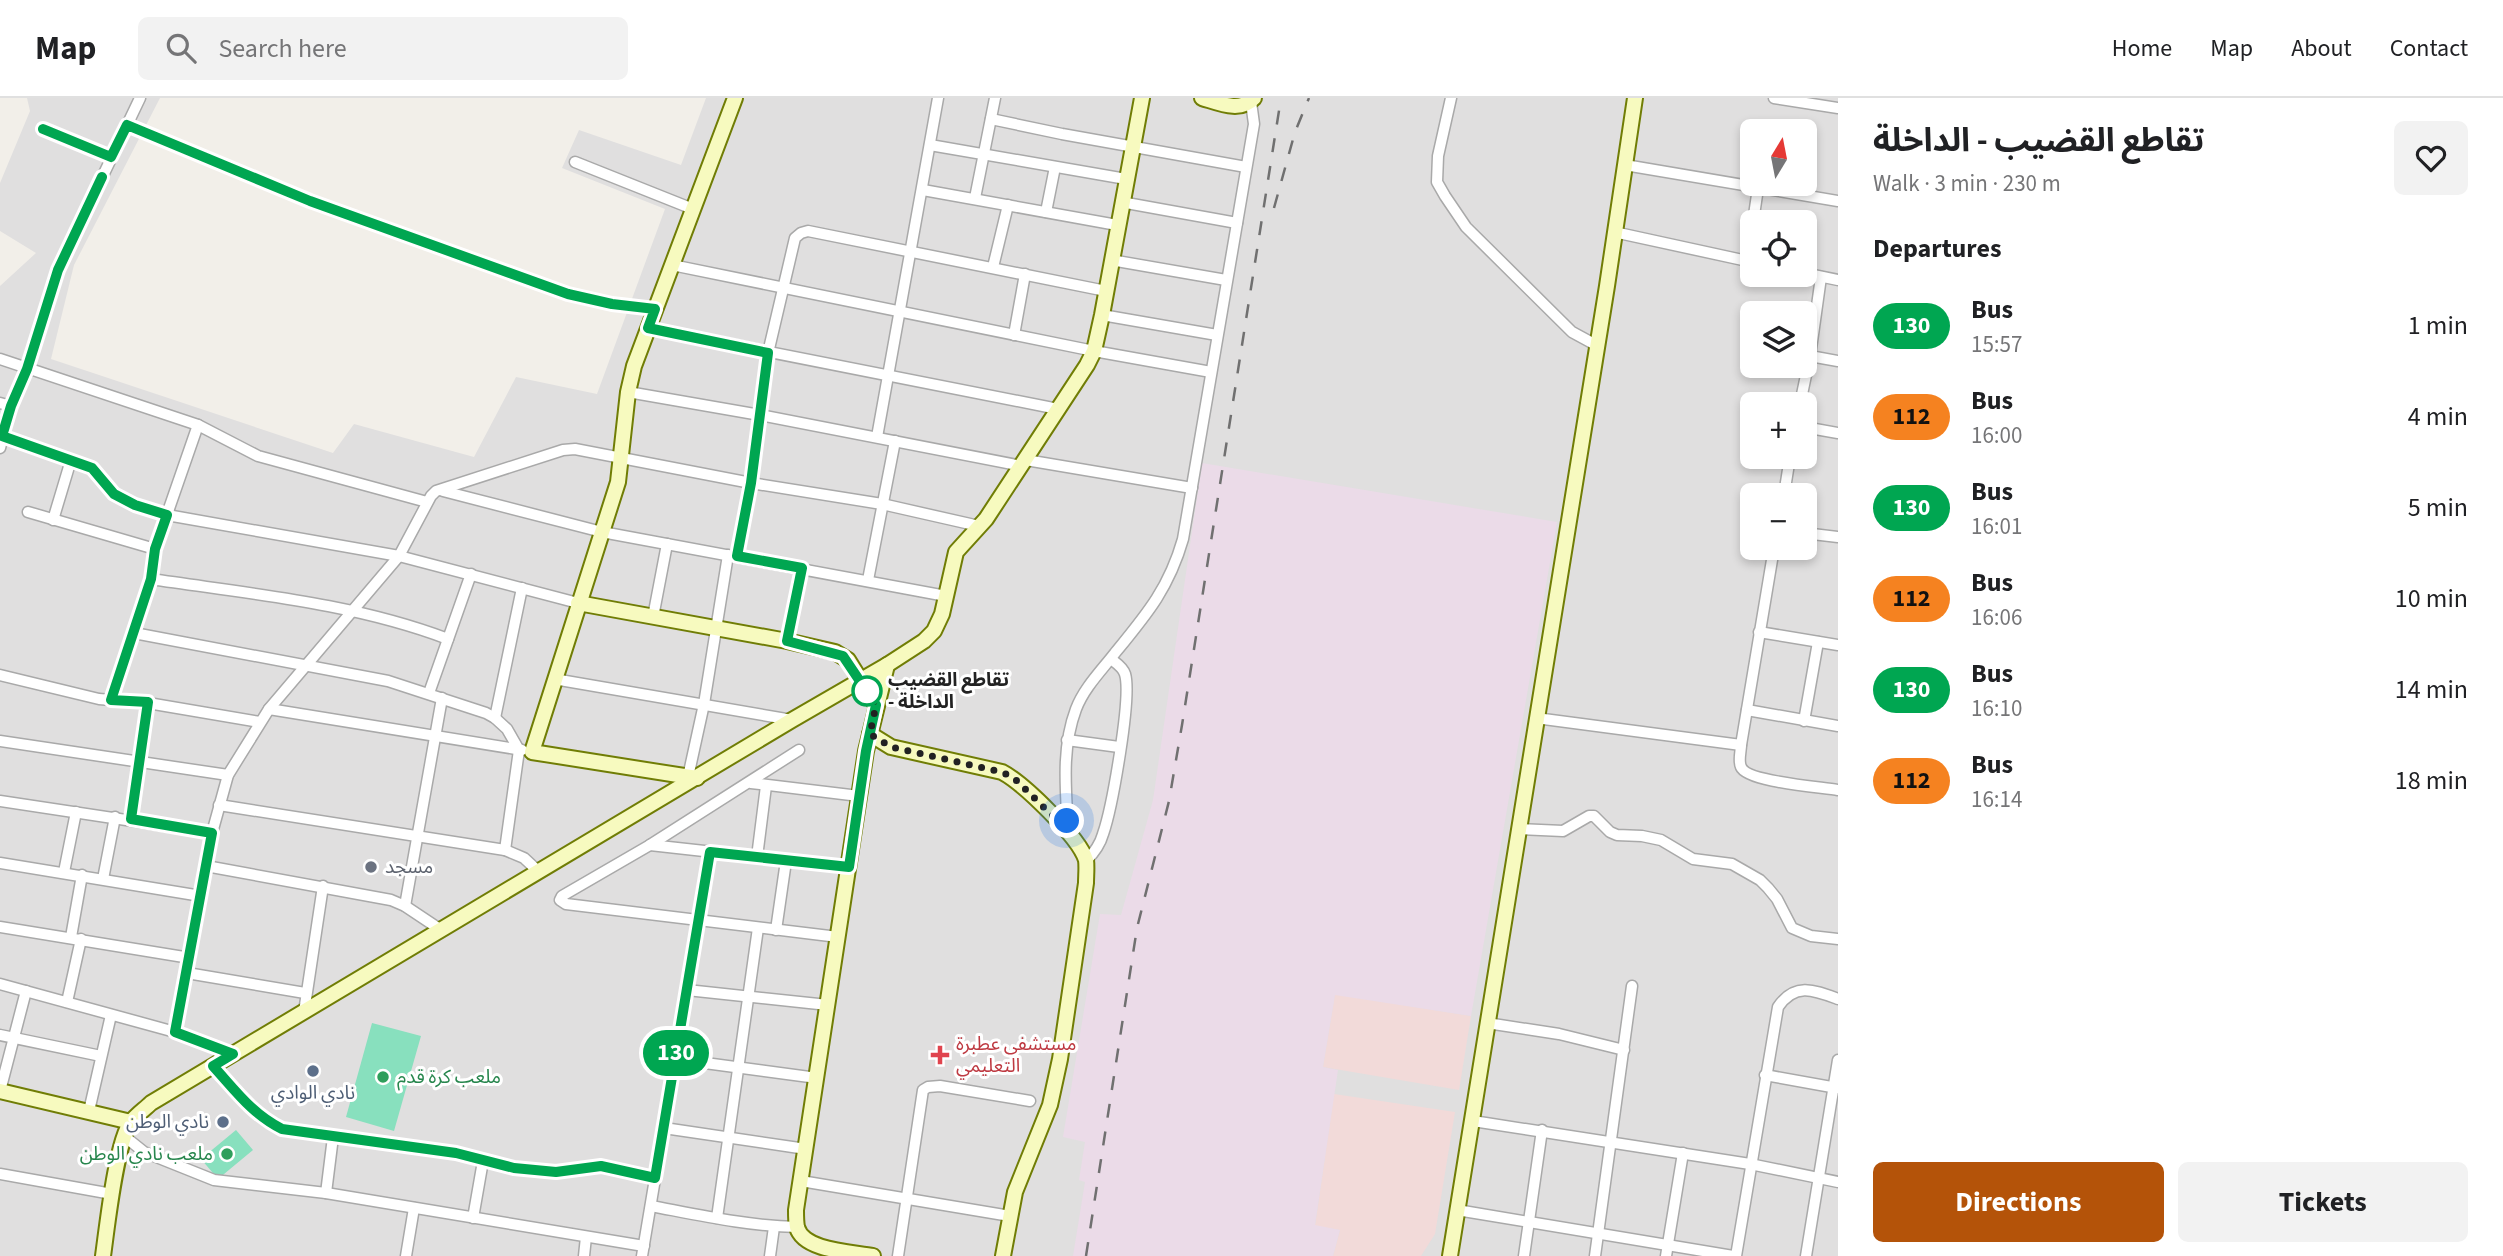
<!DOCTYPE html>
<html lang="en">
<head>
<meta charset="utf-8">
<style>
	:root { --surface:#fff; --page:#f2f2f2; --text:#202124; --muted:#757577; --line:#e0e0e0; --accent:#b45309 }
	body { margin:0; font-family:"Source Sans 3","Noto Sans Arabic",sans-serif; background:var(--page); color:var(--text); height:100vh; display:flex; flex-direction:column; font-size:26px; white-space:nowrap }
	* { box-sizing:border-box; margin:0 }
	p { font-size:23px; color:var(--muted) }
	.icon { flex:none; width:38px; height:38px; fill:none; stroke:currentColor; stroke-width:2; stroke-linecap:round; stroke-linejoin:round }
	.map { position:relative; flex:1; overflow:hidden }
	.details { display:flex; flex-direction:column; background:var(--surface); width:665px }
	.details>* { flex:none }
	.badge { padding:0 14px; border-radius:23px; font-size:24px; line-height:46px }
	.needle { width:46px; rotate:10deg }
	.buttons { position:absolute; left:1740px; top:21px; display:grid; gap:14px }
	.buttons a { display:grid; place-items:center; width:77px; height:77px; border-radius:10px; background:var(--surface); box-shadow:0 4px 10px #0003; font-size:35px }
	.you { position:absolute; width:35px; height:35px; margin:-18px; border:5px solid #fff; border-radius:50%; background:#1a73e8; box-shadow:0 0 0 10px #1a73e833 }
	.map>.badge { position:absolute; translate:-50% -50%; box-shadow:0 0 0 4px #fff }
	h2 { padding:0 35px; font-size:26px; line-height:63px }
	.round { display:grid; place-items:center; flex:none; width:74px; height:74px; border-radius:10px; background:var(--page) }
	.summary { display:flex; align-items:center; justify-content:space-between; height:119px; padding:0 35px }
	h1 { font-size:33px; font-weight:700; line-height:52px }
	.primary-button { display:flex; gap:14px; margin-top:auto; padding:14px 35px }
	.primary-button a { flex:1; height:80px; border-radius:10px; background:var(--accent); color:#fff; font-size:28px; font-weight:700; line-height:80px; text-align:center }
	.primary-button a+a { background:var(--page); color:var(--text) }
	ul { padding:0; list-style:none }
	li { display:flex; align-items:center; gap:21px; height:91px; padding:0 35px }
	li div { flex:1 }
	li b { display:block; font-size:26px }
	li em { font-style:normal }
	li .badge { min-width:77px; font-weight:700; text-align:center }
	header { display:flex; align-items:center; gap:42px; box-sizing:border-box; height:98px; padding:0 35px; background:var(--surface); border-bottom:2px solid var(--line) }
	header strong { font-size:33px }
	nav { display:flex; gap:38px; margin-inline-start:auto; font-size:24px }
	.search { width:490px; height:63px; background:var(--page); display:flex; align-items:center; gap:18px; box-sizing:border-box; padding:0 24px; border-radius:10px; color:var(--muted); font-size:26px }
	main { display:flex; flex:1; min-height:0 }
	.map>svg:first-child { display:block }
	.residential { fill:#e0dfdf; fill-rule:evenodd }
	.commercial { fill:#f2dad9 }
	.industrial { fill:#ebdbe8 }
	.pitch { fill:#88e0be }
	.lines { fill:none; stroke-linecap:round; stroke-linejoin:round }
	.street-casing { stroke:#a9a9a9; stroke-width:13 }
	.secondary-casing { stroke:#707d05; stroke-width:18 }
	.street { stroke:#fff; stroke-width:10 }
	.secondary { stroke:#f7fabf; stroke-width:14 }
	.rail { stroke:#707070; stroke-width:2.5; stroke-dasharray:14 14; stroke-linecap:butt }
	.line-casing { stroke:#fff; stroke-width:16 }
	.line { stroke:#00a651; stroke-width:10 }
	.walk { stroke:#222; stroke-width:7; stroke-dasharray:0 12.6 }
	.stop-dot { fill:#fff; stroke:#00a651; stroke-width:3.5 }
	.worship-dot { fill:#6b7280; stroke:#fff; stroke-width:2.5 }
	.health-dot { fill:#e0444e; stroke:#fff; stroke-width:2.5 }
	.service-dot { fill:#5c6f8a; stroke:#fff; stroke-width:2.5 }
	.leisure-dot { fill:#2e9e5b; stroke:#fff; stroke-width:2.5 }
	.labels { text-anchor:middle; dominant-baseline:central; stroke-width:6; stroke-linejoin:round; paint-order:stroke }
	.stop-label { font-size:19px; font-weight:bold; fill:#222; stroke:#fff; text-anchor:start }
	.worship-label { font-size:19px; fill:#5b616d; stroke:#fff; text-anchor:start }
	.health-label { font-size:19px; fill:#be3a42; stroke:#fff; text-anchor:start }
	.leisure-label { font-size:19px; fill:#27864d; stroke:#fff; text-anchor:start }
	.service-label { font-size:19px; fill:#4e5e75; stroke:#fff }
</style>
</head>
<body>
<header>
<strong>Map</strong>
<div class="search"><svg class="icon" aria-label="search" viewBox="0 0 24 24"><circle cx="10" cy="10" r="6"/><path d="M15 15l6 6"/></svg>Search here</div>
<nav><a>Home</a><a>Map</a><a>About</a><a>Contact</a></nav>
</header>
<main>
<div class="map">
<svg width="1838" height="1158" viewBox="0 0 1838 1158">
	<rect width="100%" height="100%" fill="#f2efe9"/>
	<path class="residential" d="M27 0H160L74 167 51 261 333 355 354 326 474 359 516 279 597 296 665 111 562 70 579 32 681 67 706 0H1838V1158H0V188L36 155 0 133V85L30 13ZM1752 33H1804V86H1752ZM1752 124H1804V177H1752ZM1752 215H1804V268H1752ZM1752 306H1804V359H1752ZM1752 397H1804V450H1752Z"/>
	<g class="commercial">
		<polygon points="1335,896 1471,918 1459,992 1323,969"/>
		<polygon points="1334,996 1455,1014 1435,1136 1421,1158 1333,1158 1340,1132 1315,1128"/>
	</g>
	<polygon class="industrial" points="1202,365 1557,424 1471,918 1335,897 1323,969 1338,972 1315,1127 1340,1132 1333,1158 1073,1158 1085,1084 1079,1082 1085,1044 1063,1039 1100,816 1121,817 1153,702"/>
	<g class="pitch">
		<polygon points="372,925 421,938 394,1033 346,1019"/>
		<polygon points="236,1032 253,1052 218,1081 201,1061"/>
	</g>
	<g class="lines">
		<g class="street-casing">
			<g id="street">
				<polyline points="1451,0 1438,58 1437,84 1445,98 1466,129 1572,234 1596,247"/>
				<polyline points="1774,0 1838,10"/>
				<polyline points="991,21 1062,36 1246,69"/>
				<polyline points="127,27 310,103 568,196 612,206 655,211"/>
				<polyline points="43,31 111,59"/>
				<polyline points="930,47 1126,81"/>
				<polyline points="575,64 693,111"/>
				<polyline points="1625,67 1838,103"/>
				<polyline points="923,92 1117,127"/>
				<polyline points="975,100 995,0"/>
				<polyline points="1121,104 1237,125"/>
				<polyline points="1046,114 1055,69"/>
				<polyline points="1753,124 1758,90"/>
				<polyline points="1614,134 1752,164"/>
				<polyline points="1111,162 1226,182"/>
				<polyline points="1747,163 1752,130"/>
				<polyline points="672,167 1094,253 1211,274"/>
				<polyline points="993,169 1008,107"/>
				<polyline points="1804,175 1838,182"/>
				<polyline points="1102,217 1217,237"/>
				<polyline points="648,230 1058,311"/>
				<polyline points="1014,237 1025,176"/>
				<polyline points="1810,258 1838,263"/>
				<polyline points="0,261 198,327 258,358 427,404"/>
				<polyline points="628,294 760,317 1022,368"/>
				<polyline points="0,305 11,308"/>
				<polyline points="1800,306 1810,258 1821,179"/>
				<polyline points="1804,329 1838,335"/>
				<polyline points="0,337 92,370 114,396 135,407 167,417 399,458 578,505"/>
				<polyline points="877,339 938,0"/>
				<polyline points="0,350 11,308 27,271 58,172 140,0"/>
				<polyline points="1026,362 1192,390"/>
				<polyline points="443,393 602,434 946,498"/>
				<polyline points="1784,397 1790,359"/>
				<polyline points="28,414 155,451"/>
				<polyline points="53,422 71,362"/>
				<polyline points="1804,435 1838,439"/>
				<path d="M1774 450 1741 647C1741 653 1738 663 1741 669 1747 684 1821 689 1838 692"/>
				<polyline points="737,458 751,385 768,255 795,140 801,135 808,133 1106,193"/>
				<path d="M151 481C251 496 353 505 448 541"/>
				<polyline points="868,482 895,343"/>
				<polyline points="653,519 667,446"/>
				<polyline points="1759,534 1838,547"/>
				<polyline points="134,535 388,583 486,615 495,620 507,631 519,652 505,752"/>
				<polyline points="787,543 802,470"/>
				<polyline points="0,577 99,601 148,605 260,624"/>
				<polyline points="554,581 792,622"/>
				<polyline points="429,595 471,476"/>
				<polyline points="111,602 151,481 155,451 198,327"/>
				<polyline points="269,611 522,652"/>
				<polyline points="1747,612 1838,628"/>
				<polyline points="495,620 522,490"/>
				<polyline points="1536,620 1741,647"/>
				<polyline points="1804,623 1818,544"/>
				<polyline points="1067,642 1119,649"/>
				<polyline points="0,643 228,677"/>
				<polyline points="799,652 650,747 562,798 560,802 566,806 838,839"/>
				<polyline points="688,679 704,606 728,457"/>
				<polyline points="751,685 859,698"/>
				<polyline points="0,703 212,735"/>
				<polyline points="219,707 505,752 524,760 539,774"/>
				<polyline points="131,721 148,605"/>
				<polyline points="1518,731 1563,733 1589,718 1594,718 1610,734 1617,737 1642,738 1661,742 1693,761 1732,766 1760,782 1768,790 1777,801 1792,830 1811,838 1838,841"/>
				<path d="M1068 733C1066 692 1061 651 1076 611 1084 590 1101 573 1115 555 1147 516 1169 490 1183 441L1254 26 1251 4"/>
				<polyline points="650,747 849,769"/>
				<polyline points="757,759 766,688"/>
				<path d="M1086 763C1094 755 1100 747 1103 736 1112 710 1132 599 1125 576 1123 569 1116 565 1111 561"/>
				<polyline points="0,765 201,798"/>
				<polyline points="206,768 391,802 405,808 441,832"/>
				<polyline points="64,774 76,714"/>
				<polyline points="103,781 115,719"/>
				<polyline points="405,808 442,600"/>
				<polyline points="0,829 190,860"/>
				<polyline points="776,832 786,763"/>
				<polyline points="71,839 82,777"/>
				<polyline points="187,875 305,895"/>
				<polyline points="0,886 175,934 233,956"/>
				<polyline points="687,892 828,907"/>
				<polyline points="67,904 81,841"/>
				<polyline points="304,914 323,788"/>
				<polyline points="1487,925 1559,936 1624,952"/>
				<polyline points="175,934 212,735 228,677 269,611 399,458 431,398 436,393 563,352 575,351 751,385 882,406 979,428"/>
				<polyline points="0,937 101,958"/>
				<polyline points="675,961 817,980"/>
				<path d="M213 968C235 992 252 1016 282 1031L456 1055 514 1070 556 1074 601 1068 655 1080"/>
				<polyline points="1765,977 1837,990"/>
				<polyline points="0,993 26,893"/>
				<polyline points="89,1013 111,917"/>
				<polyline points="1473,1023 1750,1066 1838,1084"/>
				<polyline points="664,1030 806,1051"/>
				<polyline points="124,1038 144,1054 214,1082 326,1095 644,1148"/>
				<polyline points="0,1076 112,1096"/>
				<polyline points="801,1083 1010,1118"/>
				<polyline points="326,1095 333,1039"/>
				<path d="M651 1108C699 1117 748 1128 797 1129"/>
				<polyline points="1457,1112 1733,1158"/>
				<polyline points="473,1120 483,1063"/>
				<polyline points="717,1120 758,830"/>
				<polyline points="406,1158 414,1110"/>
				<polyline points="584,1158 586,1139"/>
				<polyline points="642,1158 710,754"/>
				<polyline points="770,1158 774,1129"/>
				<polyline points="898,1158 923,992 928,989 940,988 1030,1003"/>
				<polyline points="1524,1158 1542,1032"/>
				<polyline points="1595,1158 1632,888"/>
				<polyline points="1666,1158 1683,1055"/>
				<path d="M1736 1158 1778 909C1795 884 1814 892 1838 901"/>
				<polyline points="1806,1158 1838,962"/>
			</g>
		</g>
		<g class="secondary-casing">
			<g id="secondary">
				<path d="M1202 0C1219 5 1240 15 1254 0"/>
				<polyline points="578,505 787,543 835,554 848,562 876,607"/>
				<path d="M870 636 891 649 1002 674C1023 685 1079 739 1086 762 1087 769 1086 778 1086 785L1060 961 1050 1007 1015 1094 1003 1158"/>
				<polyline points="697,680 532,654 618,384 628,294 634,268 735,0"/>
				<polyline points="0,993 131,1024"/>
				<path d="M103 1158C107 1130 116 1044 131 1024 136 1017 145 1011 151 1005L792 622 887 567 924 543 934 533 942 516 956 454 986 421 1087 267 1094 253 1102 217 1142 0"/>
				<path d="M873 1158C852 1154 803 1153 797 1129 796 1124 796 1117 796 1112L866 653 887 567"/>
				<polyline points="1450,1158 1607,188 1635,0"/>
			</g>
		</g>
		<use href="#street" class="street"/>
		<use href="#secondary" class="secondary"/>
		<g class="rail">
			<polyline points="1274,110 1295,34 1309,0"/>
			<polyline points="1086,1158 1137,830 1169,703 1182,627 1281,0"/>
		</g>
	</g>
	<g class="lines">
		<g class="line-casing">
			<path id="line" d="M43 31 111 59 127 27 310 103 568 196 612 206 655 211 648 230 768 255 751 385 737 458 802 470 787 543 843 558 876 607 866 653 849 769 710 754 655 1080 601 1068 556 1074 514 1070 456 1055 282 1031C252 1016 235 992 213 968L233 956 175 934 212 735 131 721 148 604 111 602 151 481 155 451 167 417 135 407 114 396 92 370 2 338 11 308 27 271 58 172 102 79"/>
		</g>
		<use href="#line" class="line"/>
		<polyline class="walk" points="867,593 876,607 870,636 891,649 1002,674 1014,680 1068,733 1067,723"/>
	</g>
	<circle class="stop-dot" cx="867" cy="593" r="14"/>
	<circle class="worship-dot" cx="371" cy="769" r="7"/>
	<path class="health-dot" d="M936.5 946.5h7v7h7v7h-7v7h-7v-7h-7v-7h7z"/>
	<g class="service-dot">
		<circle cx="313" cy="973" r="7"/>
		<circle cx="223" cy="1024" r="7"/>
	</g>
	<g class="leisure-dot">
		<circle cx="383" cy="979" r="7"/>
		<circle cx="227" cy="1056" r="7"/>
	</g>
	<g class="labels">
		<g class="stop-label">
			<text x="888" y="582">تقاطع القضيب<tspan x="888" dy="22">- الداخلة</tspan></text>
		</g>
		<g class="worship-label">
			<text x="385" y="769">مسجد</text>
		</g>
		<g class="health-label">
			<text x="956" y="946">مستشفى عطبرة<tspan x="956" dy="22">التعليمي</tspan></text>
		</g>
		<g class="leisure-label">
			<text x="397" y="979">ملعب كرة قدم</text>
			<text x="213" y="1056" text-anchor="end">ملعب نادي الوطن</text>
		</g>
		<g class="service-label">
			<text x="313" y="995">نادي الوادي</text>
			<text x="209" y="1024" text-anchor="end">نادي الوطن</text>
		</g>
	</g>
</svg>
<div class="buttons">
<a><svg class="needle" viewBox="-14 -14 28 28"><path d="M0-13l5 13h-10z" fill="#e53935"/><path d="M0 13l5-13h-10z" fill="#757577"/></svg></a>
<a><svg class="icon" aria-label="locate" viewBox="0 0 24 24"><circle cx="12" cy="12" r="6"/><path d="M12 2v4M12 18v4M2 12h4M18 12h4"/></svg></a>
<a><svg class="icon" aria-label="layers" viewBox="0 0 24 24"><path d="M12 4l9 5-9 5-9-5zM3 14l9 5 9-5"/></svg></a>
<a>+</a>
<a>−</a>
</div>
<div class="you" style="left:1067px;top:723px"></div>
<b class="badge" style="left:676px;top:955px;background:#00a651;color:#fff">130</b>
</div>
<section class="details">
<div class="summary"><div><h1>تقاطع القضيب - الداخلة</h1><p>Walk · 3 min · 230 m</p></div><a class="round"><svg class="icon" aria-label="heart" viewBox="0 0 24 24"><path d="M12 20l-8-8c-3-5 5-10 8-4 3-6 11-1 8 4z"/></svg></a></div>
<h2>Departures</h2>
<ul>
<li><span class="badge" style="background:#00a651;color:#fff">130</span><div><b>Bus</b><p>15:57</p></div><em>1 min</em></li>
<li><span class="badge" style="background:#f58220;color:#111">112</span><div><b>Bus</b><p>16:00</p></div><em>4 min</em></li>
<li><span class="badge" style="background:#00a651;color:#fff">130</span><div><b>Bus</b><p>16:01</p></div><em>5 min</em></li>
<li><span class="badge" style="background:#f58220;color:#111">112</span><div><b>Bus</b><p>16:06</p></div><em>10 min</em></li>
<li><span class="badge" style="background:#00a651;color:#fff">130</span><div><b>Bus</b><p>16:10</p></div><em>14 min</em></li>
<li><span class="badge" style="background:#f58220;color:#111">112</span><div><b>Bus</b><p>16:14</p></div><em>18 min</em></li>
</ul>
<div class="primary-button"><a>Directions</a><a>Tickets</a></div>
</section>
</main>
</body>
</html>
